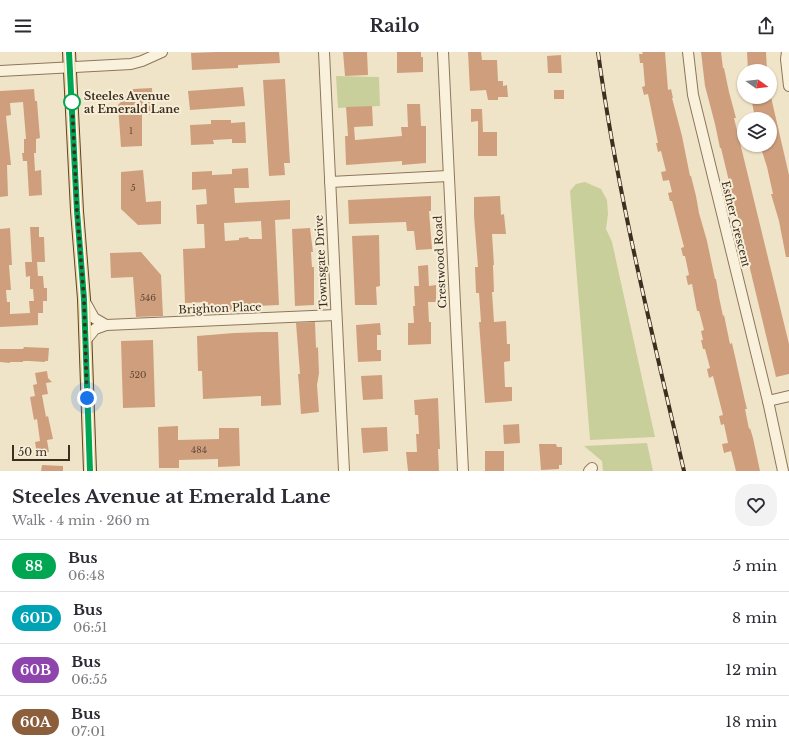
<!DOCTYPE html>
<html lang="en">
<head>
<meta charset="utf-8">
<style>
	:root { --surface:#fff; --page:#f2f2f3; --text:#2b2b33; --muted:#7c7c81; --line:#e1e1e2 }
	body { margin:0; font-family:"Libre Baskerville",serif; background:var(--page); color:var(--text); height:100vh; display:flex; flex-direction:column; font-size:15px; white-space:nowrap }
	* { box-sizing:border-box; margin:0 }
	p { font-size:13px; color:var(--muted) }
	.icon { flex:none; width:22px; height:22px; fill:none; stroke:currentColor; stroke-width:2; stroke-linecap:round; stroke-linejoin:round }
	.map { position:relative; height:419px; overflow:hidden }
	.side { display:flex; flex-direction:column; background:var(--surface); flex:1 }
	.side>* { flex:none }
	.badge { padding:0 8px; border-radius:13px; font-size:14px; line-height:26px }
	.needle { width:26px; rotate:104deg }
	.tools { position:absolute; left:737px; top:12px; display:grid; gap:8px }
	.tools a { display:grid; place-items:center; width:40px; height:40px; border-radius:50%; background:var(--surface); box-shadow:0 1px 3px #0004; font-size:20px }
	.scale { position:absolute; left:12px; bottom:10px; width:58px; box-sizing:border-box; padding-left:4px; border:2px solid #3d2e20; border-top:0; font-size:11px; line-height:14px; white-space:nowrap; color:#3d2e20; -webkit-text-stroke:3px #f7eed8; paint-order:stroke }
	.you { position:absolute; width:20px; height:20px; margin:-10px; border:3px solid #fff; border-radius:50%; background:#1a73e8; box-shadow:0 0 0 6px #1a73e833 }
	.map>.badge { position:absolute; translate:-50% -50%; box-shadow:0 0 0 2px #fff }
	.round { display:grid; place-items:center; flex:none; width:42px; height:42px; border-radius:16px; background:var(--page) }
	.headline { display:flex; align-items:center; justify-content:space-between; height:68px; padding:0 12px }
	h1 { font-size:19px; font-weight:700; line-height:30px }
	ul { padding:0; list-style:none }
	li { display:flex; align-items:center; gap:12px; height:52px; padding:0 12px; border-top:1px solid var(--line) }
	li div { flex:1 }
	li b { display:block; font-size:15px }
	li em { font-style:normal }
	li .badge { min-width:44px; font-weight:700; text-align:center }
	header { display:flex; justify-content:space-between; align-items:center; height:52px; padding:0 12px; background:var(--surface); font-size:18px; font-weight:700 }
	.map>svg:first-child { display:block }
	.green { fill:#c9cf9b }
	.building { fill:#cf9f7d; fill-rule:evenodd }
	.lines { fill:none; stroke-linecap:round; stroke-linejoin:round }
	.minor-casing { stroke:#8d765c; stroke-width:12 }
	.major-casing { stroke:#5b4430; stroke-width:14 }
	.minor { stroke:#faf1dc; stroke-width:10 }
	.major { stroke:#f3d9a0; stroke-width:12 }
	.rail-casing { stroke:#3d2e20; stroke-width:4 }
	.rail { stroke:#f7eed8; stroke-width:2.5; stroke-dasharray:8; stroke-linecap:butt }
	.line-casing { stroke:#fff; stroke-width:9 }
	.line { stroke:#00a651; stroke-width:6 }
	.walk { stroke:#3d2e20; stroke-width:4; stroke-dasharray:0 7.2 }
	.stop-dot { fill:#fff; stroke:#00a651; stroke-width:2 }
	.labels { text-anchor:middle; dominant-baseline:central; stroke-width:4; stroke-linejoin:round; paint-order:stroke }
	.number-label { font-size:9px; fill:#624a37 }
	.stop-label { font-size:11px; font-weight:bold; fill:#3d2e20; stroke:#f7eed8; text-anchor:start }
	.street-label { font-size:11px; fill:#3d2e20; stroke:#f7eed8 }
</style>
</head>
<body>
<header><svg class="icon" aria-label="menu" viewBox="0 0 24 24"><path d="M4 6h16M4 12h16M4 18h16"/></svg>Railo<svg class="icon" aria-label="share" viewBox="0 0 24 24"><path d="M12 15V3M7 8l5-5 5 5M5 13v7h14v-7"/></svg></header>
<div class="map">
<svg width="789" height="419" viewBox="0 0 789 419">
	<rect width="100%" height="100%" fill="#f0e4c8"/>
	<g class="green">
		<polygon points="336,24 379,25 380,54 338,56"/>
		<polygon points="585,130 601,137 607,148 608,162 606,177 612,190 655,385 590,388 570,139 576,132"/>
		<polygon points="647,391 653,419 603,419 602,409 584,394"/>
	</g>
	<g class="building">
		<polygon points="216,0 279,0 280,11 238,13 238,16 192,18 191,1"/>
		<polygon points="343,0 367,0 368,23 345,24"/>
		<polygon points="397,0 421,0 421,5 423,5 423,20 397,21"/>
		<polygon points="468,0 481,0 482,8 497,8 498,29 503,29 503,34 507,33 508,45 498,45 498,48 488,48 486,38 470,39"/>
		<polygon points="642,0 665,0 668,38 671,37 673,46 672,46 682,84 690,124 691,124 696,144 699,161 707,189 715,227 716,227 719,245 723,264 724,263 730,292 732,291 745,349 747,357 745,357 749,377 750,376 753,386 760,419 736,419 731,399 724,401 722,392 728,391 724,372 721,373 719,364 723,363 713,324 709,326 707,317 710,316 705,297 703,297 701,288 703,288 701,279 704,278 699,259 697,259 692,232 688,233 686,224 689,223 685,204 683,204 681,196 684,195 672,149 670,149 668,141 672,140 669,128 663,129 661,120 666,119 661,99 658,100 656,91 658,91 648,42 644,43 642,35 645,34 643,11 640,11 639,2 643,2"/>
		<polygon points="701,0 721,0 723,16 724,16 729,40 736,66 734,66 789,292 789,322 776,325 721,96 720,96 715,72 705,34"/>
		<polygon points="747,0 766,0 767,19 748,19"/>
		<polygon points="561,3 562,21 548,21 547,4"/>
		<polygon points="285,27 290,111 284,111 285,123 269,124 263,28"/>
		<polygon points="243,35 245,54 190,58 188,39"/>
		<polygon points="152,36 153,63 142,63 142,94 121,95 118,53 133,37"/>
		<polygon points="34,37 35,49 37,49 38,62 40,86 36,87 36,101 34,101 35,119 41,118 42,143 29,144 27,109 23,109 22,101 24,101 24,87 26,87 23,50 10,51 11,63 6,64 11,113 7,113 8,144 0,145 0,39"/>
		<rect x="554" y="38" width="10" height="9"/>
		<polygon points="751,45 771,45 789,123 789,205 786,205 779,169 771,142 773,142 767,115 760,93 770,93 770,67 753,67 752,61 754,61"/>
		<polygon points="407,52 420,52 421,74 426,74 426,111 402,113 402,109 346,113 345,84 348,84 346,55 372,54 373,74 354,75 355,88 402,84 401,75 408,75"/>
		<polygon points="471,57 482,57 483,80 497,80 497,104 478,104 478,69 471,70"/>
		<polygon points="211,68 231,68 231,71 245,70 246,91 232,91 232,87 213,88 214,92 191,93 190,73 211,72"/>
		<path d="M248 116 249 136H234L235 151 290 148V167L275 168 279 253 257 254V258L208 260V250L185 251 183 197 205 196 204 172H197L196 153 207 152 206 137 192 138V120L212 119V123L232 122V117ZM261 169 262 187H249L248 185 239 186V188L225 189 224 171Z"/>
		<polygon points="143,118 146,150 161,149 161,172 138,173 121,157 121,120"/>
		<polygon points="431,144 431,159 429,159 432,197 416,198 414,179 407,179 406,170 349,172 348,148"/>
		<polygon points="500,144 501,163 504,162 506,182 492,182 494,213 493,213 494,240 492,240 494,270 506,269 507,292 510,292 510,309 504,310 505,335 512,335 512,349 485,351 479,270 481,270 479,241 476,241 475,215 478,215 474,164 474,145"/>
		<polygon points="30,175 39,175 39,185 44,185 45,210 37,210 38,224 43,224 44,236 47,236 47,249 43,249 43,261 38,261 38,273 0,275 0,177 10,176 12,213 9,213 11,238 6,238 7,250 10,250 10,262 30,261 29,249 34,249 33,237 30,237 30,224 26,225 25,210 32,210"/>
		<polygon points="310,176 313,200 311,200 312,215 314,215 314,253 295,254 292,177"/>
		<polygon points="379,183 380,234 376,235 377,253 355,253 352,184"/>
		<polygon points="141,200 161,223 163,264 136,265 133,225 111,226 110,201"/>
		<polygon points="428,213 429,234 436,233 436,250 428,250 429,270 431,270 431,292 408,293 408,271 414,271 413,254 415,254 414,234 419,234 418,214"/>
		<polygon points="315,270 316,296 318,295 319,321 317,333 319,360 301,362 299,334 298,322 300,322 296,271"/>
		<polygon points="380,271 381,283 377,283 377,298 381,298 381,309 358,310 356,273"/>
		<polygon points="264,280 278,280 281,353 261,354 261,344 203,347 202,319 198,319 197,284 234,281"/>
		<polygon points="153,288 155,355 123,356 121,289"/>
		<polygon points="24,295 49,296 48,309 45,309 45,310 29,309 23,309 23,310 10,310 10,311 0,310 0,297 23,297"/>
		<polygon points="47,319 48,326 52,330 46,331 48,342 42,343 46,365 48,364 53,387 47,388 49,400 37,402 35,390 40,389 37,367 34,368 30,345 35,344 33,333 37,332 35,321"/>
		<polygon points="382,323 383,347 363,348 361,324"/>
		<polygon points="438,346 440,397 438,397 439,419 408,419 406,400 417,400 416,382 419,382 418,363 415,363 414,348"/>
		<polygon points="519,372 520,391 504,392 503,373"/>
		<polygon points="178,374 178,388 219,387 219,376 239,376 240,414 218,415 218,407 179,408 179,416 159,416 158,375"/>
		<polygon points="387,375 388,399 363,401 361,376"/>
		<polygon points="539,392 556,392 557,395 562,395 562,413 559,413 559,417 541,418"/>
		<rect x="485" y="399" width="19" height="20"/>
		<polygon points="42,413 63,414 63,419 41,419"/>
	</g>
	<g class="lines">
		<g class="minor-casing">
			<g id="minor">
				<polyline points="324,0 344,419"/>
				<polyline points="443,0 463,419"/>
				<polyline points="688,0 693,43 768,349"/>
				<polyline points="787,0 786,7 789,34"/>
				<polyline points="0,19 131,12 142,9 162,0"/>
				<polyline points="330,130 448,124"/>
				<polyline points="84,248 94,266 106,273"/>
				<polyline points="86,288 95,277 106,273 336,263"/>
				<polyline points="589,419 592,416"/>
				<polyline points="783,419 768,349 789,344"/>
			</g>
		</g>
		<g class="major-casing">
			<polyline id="major" points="69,0 77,159 84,247 90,419"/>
		</g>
		<use href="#minor" class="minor"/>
		<use href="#major" class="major"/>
		<g class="rail-casing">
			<path id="rail" d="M598 0C617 141 652 280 684 419"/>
		</g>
		<use href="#rail" class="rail"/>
	</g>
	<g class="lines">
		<g class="line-casing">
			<polyline id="line" points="69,0 77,159 84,247 90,419"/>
		</g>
		<use href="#line" class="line"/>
		<polyline class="walk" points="72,50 77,159 84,247 87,346"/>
	</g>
	<circle class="stop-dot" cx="72" cy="50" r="8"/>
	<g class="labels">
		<g class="number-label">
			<text x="131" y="78">1</text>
			<text x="133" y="135">5</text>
			<text x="148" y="245">546</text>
			<text x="138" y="322">520</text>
			<text x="199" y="397">484</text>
		</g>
		<g class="stop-label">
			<text x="84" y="44">Steeles Avenue<tspan x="84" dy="13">at Emerald Lane</tspan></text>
		</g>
		<g class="street-label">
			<text transform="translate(736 172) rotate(76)">Esther Crescent</text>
			<text transform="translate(321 210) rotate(-93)">Townsgate Drive</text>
			<text transform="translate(440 210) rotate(-93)">Crestwood Road</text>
			<text transform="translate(220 256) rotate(-2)">Brighton Place</text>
		</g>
	</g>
</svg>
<div class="tools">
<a><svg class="needle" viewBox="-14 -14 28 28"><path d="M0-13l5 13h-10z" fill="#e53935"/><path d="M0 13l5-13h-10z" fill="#7c7c81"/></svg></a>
<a><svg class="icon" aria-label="layers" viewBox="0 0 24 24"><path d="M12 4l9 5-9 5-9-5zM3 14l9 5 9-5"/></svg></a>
</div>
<div class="scale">50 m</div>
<div class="you" style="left:87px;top:346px"></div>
</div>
<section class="side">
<div class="headline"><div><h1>Steeles Avenue at Emerald Lane</h1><p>Walk · 4 min · 260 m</p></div><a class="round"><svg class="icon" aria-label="heart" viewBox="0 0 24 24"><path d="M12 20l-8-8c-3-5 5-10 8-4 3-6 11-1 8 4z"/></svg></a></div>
<ul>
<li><span class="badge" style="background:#00a651;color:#fff">88</span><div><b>Bus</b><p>06:48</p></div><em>5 min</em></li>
<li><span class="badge" style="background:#00a3b4;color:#fff">60D</span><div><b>Bus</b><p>06:51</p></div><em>8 min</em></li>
<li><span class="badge" style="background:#8e44ad;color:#fff">60B</span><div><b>Bus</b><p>06:55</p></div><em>12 min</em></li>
<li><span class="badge" style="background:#8b5e3c;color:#fff">60A</span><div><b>Bus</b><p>07:01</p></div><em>18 min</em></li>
</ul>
</section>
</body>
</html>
